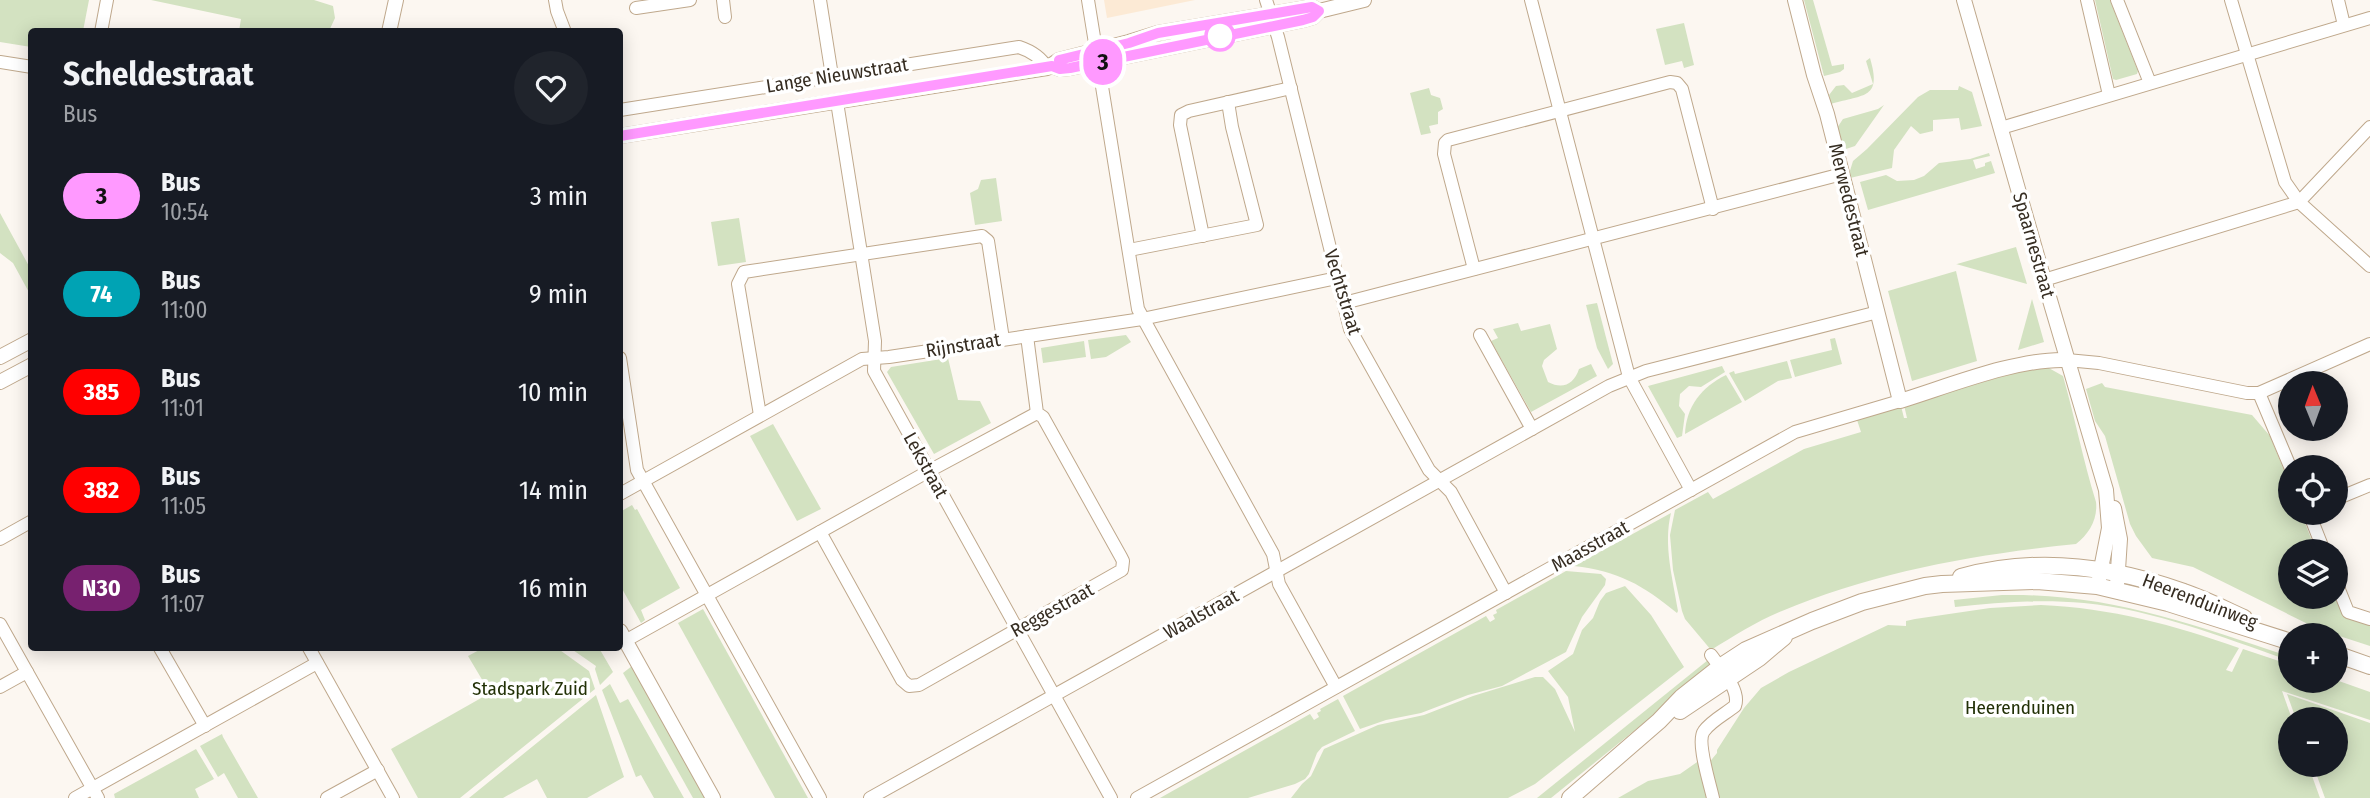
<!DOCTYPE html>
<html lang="en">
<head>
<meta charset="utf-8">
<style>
	:root { --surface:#171b24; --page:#20242c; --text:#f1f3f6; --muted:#9ea1a6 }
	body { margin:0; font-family:"Fira Sans Condensed",sans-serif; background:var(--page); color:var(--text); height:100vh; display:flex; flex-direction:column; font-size:26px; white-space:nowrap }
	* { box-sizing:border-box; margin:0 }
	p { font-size:23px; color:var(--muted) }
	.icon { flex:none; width:38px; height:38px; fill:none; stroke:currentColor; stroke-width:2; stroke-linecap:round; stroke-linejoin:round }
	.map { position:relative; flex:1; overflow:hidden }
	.side { position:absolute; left:28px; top:28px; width:595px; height:623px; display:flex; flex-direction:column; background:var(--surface); border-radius:7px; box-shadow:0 4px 18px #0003 }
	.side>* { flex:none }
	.badge { padding:0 14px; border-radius:23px; font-size:24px; line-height:46px }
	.needle { width:46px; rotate:359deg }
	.tools { position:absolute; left:2278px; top:371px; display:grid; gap:14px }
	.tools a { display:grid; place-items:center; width:70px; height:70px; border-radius:50%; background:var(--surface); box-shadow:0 4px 18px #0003; font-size:35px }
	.map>.badge { position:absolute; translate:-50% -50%; box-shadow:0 0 0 4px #fff }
	.round { display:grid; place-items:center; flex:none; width:74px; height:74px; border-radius:37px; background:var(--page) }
	.headline { display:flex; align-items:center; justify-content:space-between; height:119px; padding:0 35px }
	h1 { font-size:33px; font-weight:700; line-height:52px }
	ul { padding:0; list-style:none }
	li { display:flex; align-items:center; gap:21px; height:98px; padding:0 35px }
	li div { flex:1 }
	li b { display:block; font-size:26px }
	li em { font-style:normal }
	li .badge { min-width:77px; font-weight:700; text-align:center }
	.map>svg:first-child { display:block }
	.built { fill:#fcead5 }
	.green { fill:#d3e2c1 }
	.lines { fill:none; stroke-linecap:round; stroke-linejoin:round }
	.minor-casing { stroke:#bfa88c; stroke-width:14 }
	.tertiary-casing { stroke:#bfa88c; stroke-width:16 }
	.secondary-casing { stroke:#bfa88c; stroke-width:18 }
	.minor { stroke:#fff; stroke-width:12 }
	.tertiary { stroke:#fff; stroke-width:14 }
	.secondary { stroke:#fff; stroke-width:16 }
	.line-casing { stroke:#fff; stroke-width:16 }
	.line { stroke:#f9f; stroke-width:10 }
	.stop-dot { fill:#fff; stroke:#f9f; stroke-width:3.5 }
	.labels { text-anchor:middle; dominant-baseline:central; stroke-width:7; stroke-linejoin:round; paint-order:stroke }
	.street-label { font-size:19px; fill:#362d22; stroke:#fff }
	.park-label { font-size:19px; fill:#223107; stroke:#fff }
</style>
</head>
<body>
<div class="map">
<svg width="2370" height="798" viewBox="0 0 2370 798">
	<rect width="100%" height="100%" fill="#fcf7f1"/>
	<polygon class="built" points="1104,0 1195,0 1107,18"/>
	<g class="green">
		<polygon points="0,0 89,0 83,31 32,32 31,47 0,42"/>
		<polygon points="151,0 314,0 333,6 335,18 329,31 239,31 241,19"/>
		<polygon points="1804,0 1813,0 1832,66 1844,64 1844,69 1840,72 1824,76"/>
		<polygon points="2095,0 2110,0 2138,71 2137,74 2116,80 2113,79"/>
		<polygon points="1684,23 1694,65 1684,68 1682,61 1665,65 1656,29"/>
		<path d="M1870 58C1882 99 1865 94 1831 104L1829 95 1836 86 1844 85 1852 93 1873 84 1866 61Z"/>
		<polygon points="1959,86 1972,92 1982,126 1961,130 1959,118 1933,120 1933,131 1920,134 1911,126 1894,150 1892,168 1850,178 1849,174 1853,161 1867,149 1918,97 1930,90 1958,90"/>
		<polygon points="1429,88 1431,95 1440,98 1443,109 1438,112 1438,124 1429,126 1431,133 1421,135 1410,93"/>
		<polygon points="1884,105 1855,146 1843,150 1837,128 1843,119 1878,109"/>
		<polygon points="1989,153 1990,156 1973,160 1976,169 1985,166 1985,163 1991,161 1995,173 1868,210 1860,182 1886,175 1897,181 1914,180 1924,176 1939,163 1970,159"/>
		<polygon points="996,178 1002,221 975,225 970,193 978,189 981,180"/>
		<polygon points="0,213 30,268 31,296 13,263 0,253"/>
		<polygon points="739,218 746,262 718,266 711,222"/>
		<polygon points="2016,247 2027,284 1956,264 1957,264"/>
		<polygon points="1956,271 1977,361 1912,381 1888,291"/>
		<polygon points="2032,299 2044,342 2018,350"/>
		<polygon points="1597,303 1613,364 1608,369 1597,348 1586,305"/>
		<path d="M1518 323 1521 331 1550 324 1557 349 1544 360 1542 366 1548 382C1563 390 1574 384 1579 369L1591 364 1597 376 1531 412 1491 341 1498 338 1493 329Z"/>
		<polygon points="1126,335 1131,342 1106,357 1091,359 1088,340"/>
		<polygon points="1835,338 1842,364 1795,377 1790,360 1832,350 1830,339"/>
		<polygon points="1084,341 1086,357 1043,363 1041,348"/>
		<polygon points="948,358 958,400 980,401 991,423 934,454 887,372 891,367"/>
		<polygon points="1787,361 1792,378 1778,381 1745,401 1729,373 1734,371 1735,374"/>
		<polygon points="1722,366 1725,372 1701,387 1689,386 1680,394 1679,406 1685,414 1682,436 1677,438 1648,386"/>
		<path d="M2034 367H2047L2063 376C2075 418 2083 460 2096 502 2098 519 2089 534 2076 544 1977 554 1874 572 1782 611 1757 621 1734 636 1711 650L1685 619 1682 611 1673 570 1670 535 1675 510 1708 492 1713 499 1804 449 1861 432 1857 420 1901 406 1904 418H1907L1904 405Z"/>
		<path d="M1726 375 1742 402 1685 434C1686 406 1702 387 1726 375Z"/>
		<path d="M2102 383 2105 387 2252 415 2270 436 2291 488V513H2301L2316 551H2291V597H2335C2342 615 2352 619 2370 625V646L2318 629 2193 567 2152 558 2136 536 2130 524 2105 436 2095 421 2086 389Z"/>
		<polygon points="773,424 821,509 797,521 750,436"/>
		<polygon points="632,505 635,510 637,509 680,588 641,610 645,620 641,623 620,585 620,512"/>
		<path d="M1671 513C1663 545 1673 579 1678 611L1677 613C1643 585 1618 571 1574 566Z"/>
		<polygon points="1566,571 1601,574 1606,579 1605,585 1582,617 1566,652 1502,686 1468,695 1421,713 1386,720 1360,729 1343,696 1486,616 1490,622 1495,619 1493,615 1497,613 1496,610"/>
		<polygon points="1625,586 1651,615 1684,667 1535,784 1508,798 1291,798 1302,784 1311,776 1324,749 1378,725 1424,715 1473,696 1535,677 1543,677 1555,689 1575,732 1568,697 1548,671 1573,654 1582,630 1593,618 1600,601 1606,593"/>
		<path d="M2002 595C2109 593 2191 624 2291 657V661C2224 638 2155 610 2084 603 2041 599 1998 602 1955 607L1954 600Z"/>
		<path d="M2041 605C2111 608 2174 625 2239 648L2226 670 2232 672 2243 649 2291 665V681L2336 680 2370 692V720L2282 691 2292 719 2291 765H2308L2320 798H1618L1648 781 1680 774 1700 760 1703 770 1717 753V750L1744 708 1761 688 1789 672 1888 625 1906 626V621L1915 619 1990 608Z"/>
		<polygon points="703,609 808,798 775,798 678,623"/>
		<polygon points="483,648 557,648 589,671 595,689 460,798 418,798 391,749 490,693 468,656"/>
		<polygon points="570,648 599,648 613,672 600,685 595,669 596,666"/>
		<polygon points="1708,660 1713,667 1551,798 1537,798"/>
		<polygon points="632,666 705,798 693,798 623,673"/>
		<polygon points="610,684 620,703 628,699 684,798 654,798 641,775 636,777 602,690"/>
		<polygon points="2287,694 2370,723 2370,798 2325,798 2313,765 2336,765 2336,719 2296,719"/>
		<polygon points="596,695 624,777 587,798 547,798 537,779 503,798 469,798"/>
		<polygon points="1338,699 1355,731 1322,747 1317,753 1309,774 1305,779 1295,784 1248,798 1160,798 1310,714 1314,720 1319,717 1317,713 1321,711 1320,709"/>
		<polygon points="222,734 223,737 258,798 238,798 224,773 218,777 200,746"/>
		<polygon points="196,749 214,779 195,789 199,798 115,798 114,794"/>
	</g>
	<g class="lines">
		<g class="minor-casing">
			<g id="minor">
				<polyline points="555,0 557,11 565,32"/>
				<polyline points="723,0 725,17"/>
				<polyline points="820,0 832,76"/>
				<polyline points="1088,0 1138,309 1273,554 1279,584 1336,687"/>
				<polyline points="1266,0 1278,37 1350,329 1429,470 1451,492 1506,593"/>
				<polyline points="1531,0 1629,377 1691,490"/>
				<polyline points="2087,0 2109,95"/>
				<polyline points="2117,0 2150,83"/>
				<polyline points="2231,0 2285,182 2299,202 2370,266"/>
				<polyline points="2338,0 2344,25"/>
				<polyline points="636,8 690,0"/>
				<polyline points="101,32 107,0"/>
				<polyline points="0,62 32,67"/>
				<polyline points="837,102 875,341 874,371 1111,798"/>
				<path d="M620 110 1019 47C1031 51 1041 57 1047 68"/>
				<polyline points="2001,128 2370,18"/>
				<polyline points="1203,236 1180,125 1181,115 1189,111 1291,88"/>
				<polyline points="1129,250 1257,225 1232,127 1228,102"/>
				<polyline points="1474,269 1444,154 1445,143 1448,140 1670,82 1677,83 1682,89 1713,209"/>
				<polyline points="2044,280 2299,202 2370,127"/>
				<polyline points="1344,303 1842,174"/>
				<polyline points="1480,335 1532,429"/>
				<polyline points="620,358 637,470 820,798"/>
				<polyline points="2067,360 2099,363 2247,393 2259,393 2291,469"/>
				<polyline points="2259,393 2370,344"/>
				<polyline points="760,415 738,284 744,272 982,236 988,241 1003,339"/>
				<polyline points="620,494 862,359 889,357 1142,319 1337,278"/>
				<polyline points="2336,499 2370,485"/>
				<polyline points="2309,513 2324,551"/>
				<polyline points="820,532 902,680 909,686 919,685 1122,570 1123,561 1121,557 1043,417 1037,413 1027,336"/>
				<polyline points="0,539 32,521"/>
				<polyline points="2336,582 2348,612 2370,619"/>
				<polyline points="0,624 98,798"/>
				<polyline points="625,641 929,471 1037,413"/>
				<polyline points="160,648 205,726"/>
				<polyline points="309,648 393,798"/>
				<path d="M1711 655C1720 668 1741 690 1735 706 1725 714 1711 721 1704 731 1696 741 1710 784 1713 798"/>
				<polyline points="0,687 27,672"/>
				<polyline points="75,798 317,663"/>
				<polyline points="327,798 378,770"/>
				<polyline points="870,798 1609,386 1646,371 1878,312"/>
				<polyline points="1137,798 1795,432 1900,401"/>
			</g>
		</g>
		<g class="tertiary-casing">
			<g id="tertiary">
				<path d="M1795 0 1814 75 1827 114 1900 401C1949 386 2017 358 2067 360"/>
				<polyline points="1964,0 2044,280 2106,490 2109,528 2099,579"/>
				<polyline points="389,32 396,0"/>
				<polyline points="1052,66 1060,69 1070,68 1303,20 1313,17 1319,11 1364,0"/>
				<polyline points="620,136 1047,68 1059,60 1129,42 1158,33 1312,7 1319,11"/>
				<polyline points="0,357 32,340"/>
				<polyline points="0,382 32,365"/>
				<polyline points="2114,508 2120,539 2117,585"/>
				<polyline points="620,631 713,798"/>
			</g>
		</g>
		<g class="secondary-casing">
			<g id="secondary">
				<path d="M1961 577C2036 556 2112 566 2184 592 2205 599 2224 609 2244 618"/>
				<polyline points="2336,654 2370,666"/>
				<polyline points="1680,711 1759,658 1784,637"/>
				<polyline points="1570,798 1659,721 1682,697 1720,667 1746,650 1812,621 1862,602 1925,586 1942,584 2037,581 2097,586 2168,603 2291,642"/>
			</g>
		</g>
		<use href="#minor" class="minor"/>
		<use href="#tertiary" class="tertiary"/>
		<use href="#secondary" class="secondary"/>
	</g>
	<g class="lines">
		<g class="line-casing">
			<polyline id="line" points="620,136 1052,66 1060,69 1070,68 1303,20 1313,17 1319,11 1312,7 1158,33 1129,43 1059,60"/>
		</g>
		<use href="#line" class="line"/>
	</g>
	<circle class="stop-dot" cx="1220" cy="36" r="14"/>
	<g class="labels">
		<g class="street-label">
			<text transform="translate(837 75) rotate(-9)">Lange Nieuwstraat</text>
			<text transform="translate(1849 200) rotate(76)">Merwedestraat</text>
			<text transform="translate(2034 245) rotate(74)">Spaarnestraat</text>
			<text transform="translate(1343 292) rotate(73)">Vechtstraat</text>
			<text transform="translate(963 345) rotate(-9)">Rijnstraat</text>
			<text transform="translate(926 465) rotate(61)">Lekstraat</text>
			<text transform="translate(1590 546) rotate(-29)">Maasstraat</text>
			<text transform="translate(2200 601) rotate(21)">Heerenduinweg</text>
			<text transform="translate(1052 610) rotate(-29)">Reggestraat</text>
			<text transform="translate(1201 614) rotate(-29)">Waalstraat</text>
		</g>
		<g class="park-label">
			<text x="530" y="688">Stadspark Zuid</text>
			<text x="2020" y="707">Heerenduinen</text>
		</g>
	</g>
</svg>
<div class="tools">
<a><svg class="needle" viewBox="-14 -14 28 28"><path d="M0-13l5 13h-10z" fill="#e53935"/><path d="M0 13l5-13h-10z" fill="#9ea1a6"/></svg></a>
<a><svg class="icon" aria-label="locate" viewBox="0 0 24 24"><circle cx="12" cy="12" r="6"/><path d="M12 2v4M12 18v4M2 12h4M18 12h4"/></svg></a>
<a><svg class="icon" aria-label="layers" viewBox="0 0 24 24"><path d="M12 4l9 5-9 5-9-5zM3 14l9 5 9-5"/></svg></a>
<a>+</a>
<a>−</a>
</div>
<b class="badge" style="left:1103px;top:62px;background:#f9f;color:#111">3</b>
<section class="side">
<div class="headline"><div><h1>Scheldestraat</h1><p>Bus</p></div><a class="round"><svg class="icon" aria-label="heart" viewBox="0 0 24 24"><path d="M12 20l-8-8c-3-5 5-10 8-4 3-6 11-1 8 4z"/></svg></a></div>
<ul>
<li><span class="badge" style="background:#f9f;color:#111">3</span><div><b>Bus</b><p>10:54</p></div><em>3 min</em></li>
<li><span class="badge" style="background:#00a3b4;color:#fff">74</span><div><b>Bus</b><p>11:00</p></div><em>9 min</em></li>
<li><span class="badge" style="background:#f00;color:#fff">385</span><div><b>Bus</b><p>11:01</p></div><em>10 min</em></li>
<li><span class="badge" style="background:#f00;color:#fff">382</span><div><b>Bus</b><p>11:05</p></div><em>14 min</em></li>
<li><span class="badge" style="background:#77216f;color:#fff">N30</span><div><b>Bus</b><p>11:07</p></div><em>16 min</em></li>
</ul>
</section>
</div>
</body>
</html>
